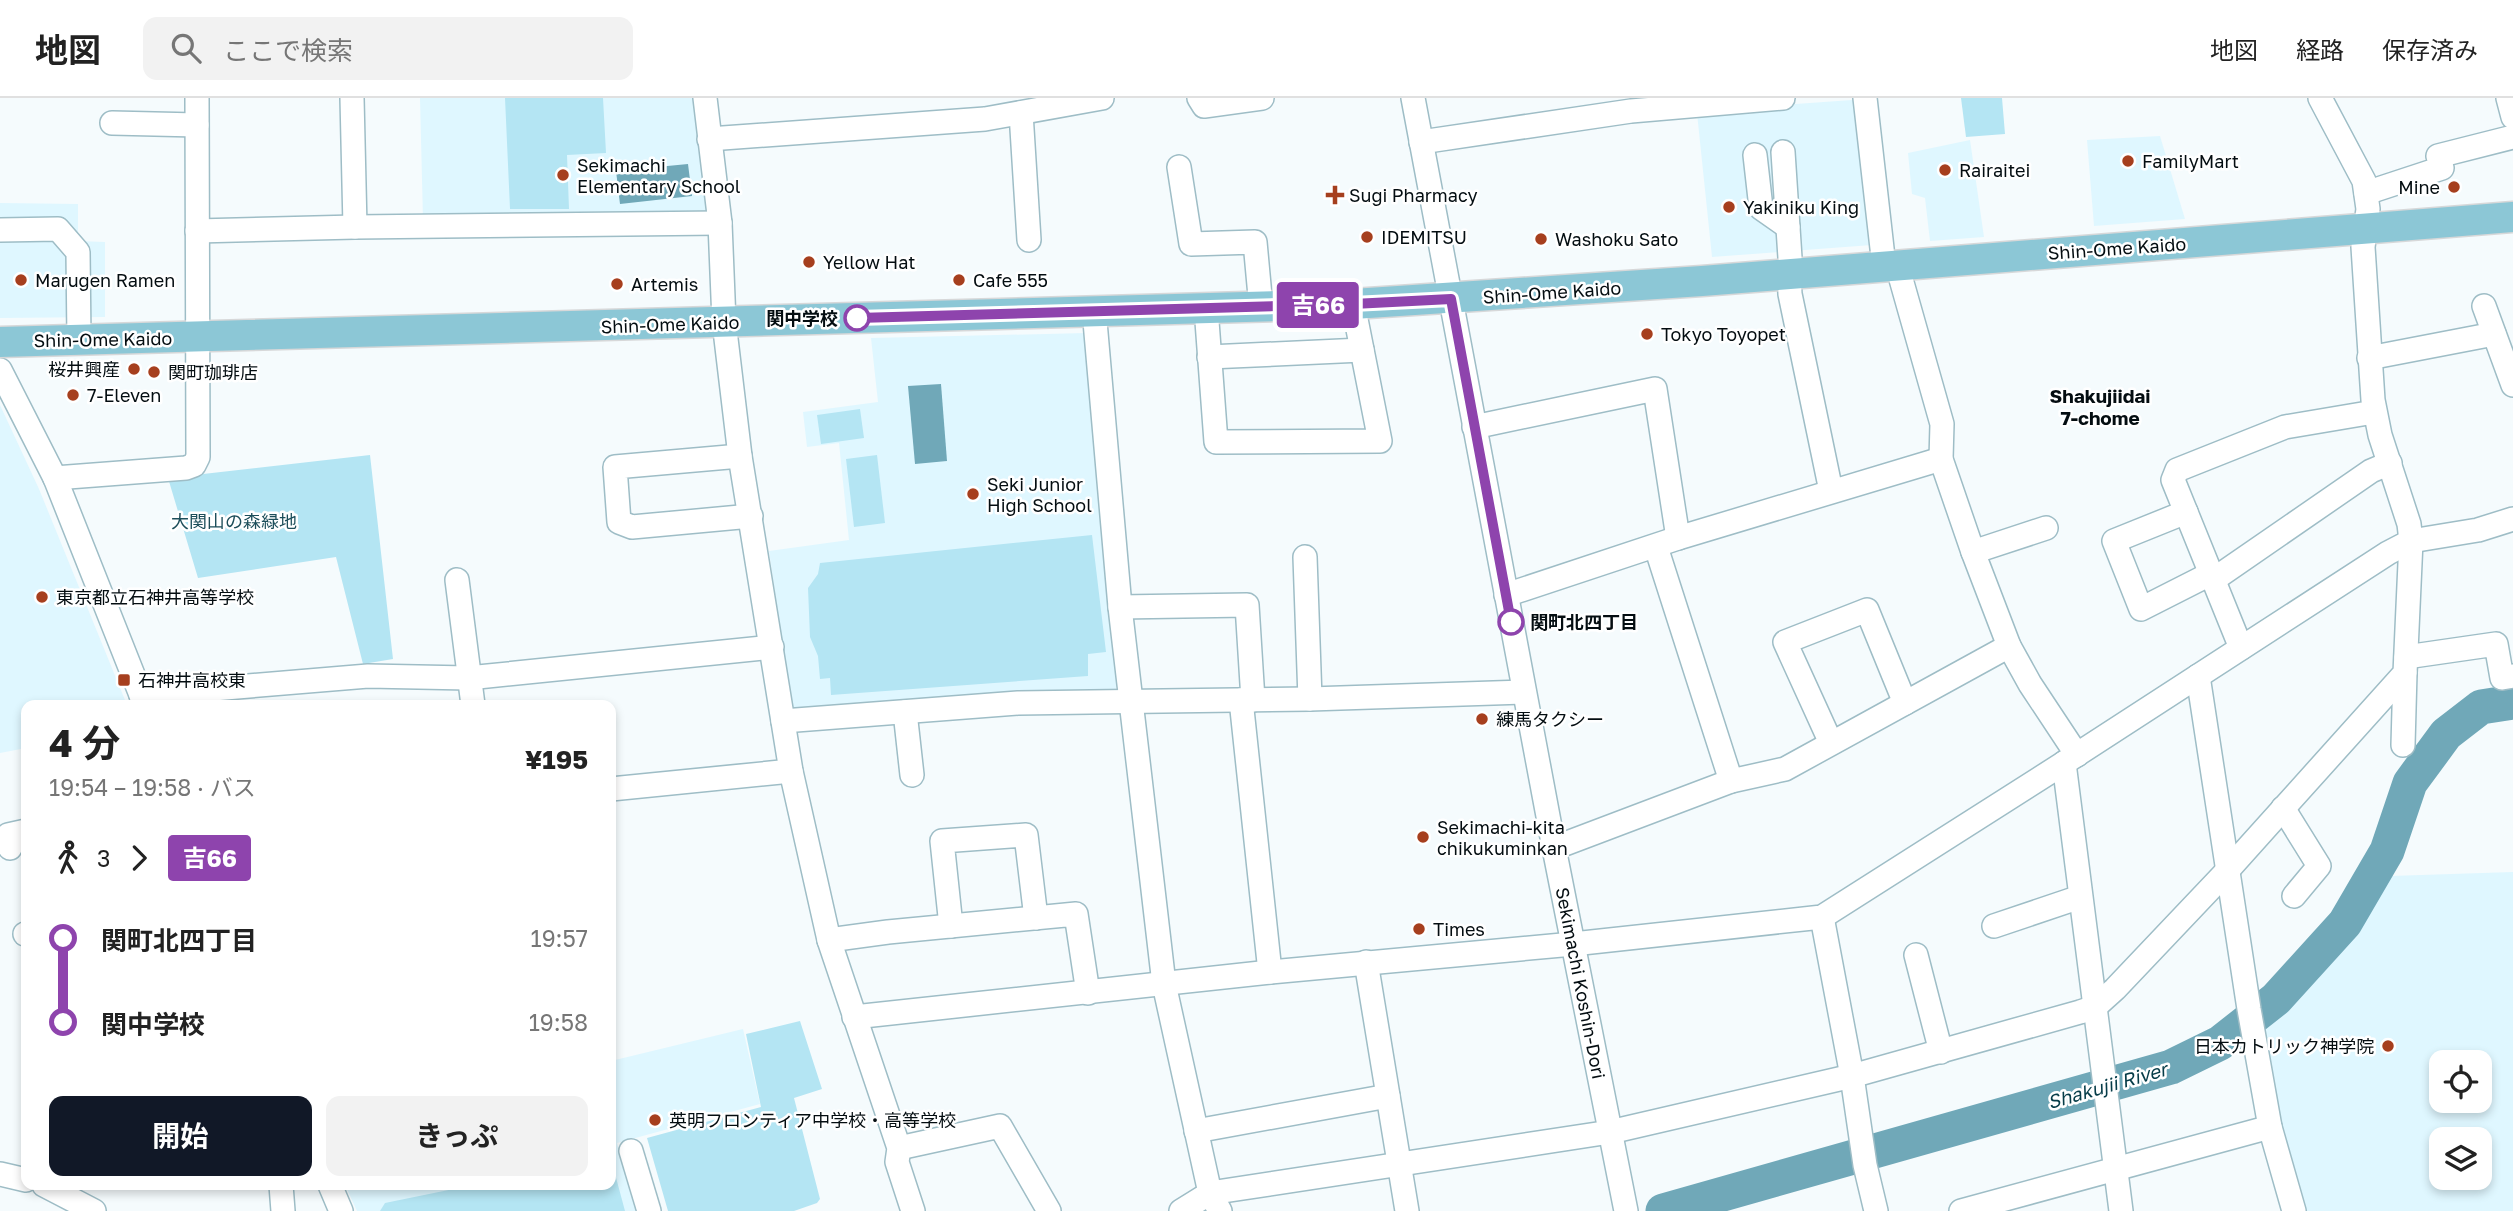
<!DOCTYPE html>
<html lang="ja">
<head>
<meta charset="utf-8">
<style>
	:root { --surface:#fff; --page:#f2f2f2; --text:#222; --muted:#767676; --line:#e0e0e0; --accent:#111827 }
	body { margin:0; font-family:"Golos Text","Noto Sans JP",sans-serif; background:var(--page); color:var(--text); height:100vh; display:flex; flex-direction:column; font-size:26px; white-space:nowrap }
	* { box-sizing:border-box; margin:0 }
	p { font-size:23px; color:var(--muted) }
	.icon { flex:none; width:38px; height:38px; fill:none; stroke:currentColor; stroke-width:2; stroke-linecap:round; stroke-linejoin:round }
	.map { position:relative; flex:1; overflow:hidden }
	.side { position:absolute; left:21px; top:602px; width:595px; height:490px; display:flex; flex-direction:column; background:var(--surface); border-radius:14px; box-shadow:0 4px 10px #0003 }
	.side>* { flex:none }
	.badge { padding:0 14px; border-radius:5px; font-size:24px; line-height:46px }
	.controls { position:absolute; left:2429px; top:952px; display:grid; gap:14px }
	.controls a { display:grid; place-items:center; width:63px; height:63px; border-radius:14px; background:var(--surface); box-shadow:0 4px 10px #0003; font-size:35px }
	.map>.badge { position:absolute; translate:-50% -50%; box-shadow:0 0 0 4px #fff }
	.legs { display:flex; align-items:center; gap:10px; height:77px; padding:0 28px; font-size:23px }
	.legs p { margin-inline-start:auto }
	.overview { display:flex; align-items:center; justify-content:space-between; height:119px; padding:0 28px }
	h1 { font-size:38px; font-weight:700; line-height:52px }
	.primary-button { display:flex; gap:14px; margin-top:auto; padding:14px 28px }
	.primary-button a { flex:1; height:80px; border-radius:14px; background:var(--accent); color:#fff; font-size:28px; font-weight:700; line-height:80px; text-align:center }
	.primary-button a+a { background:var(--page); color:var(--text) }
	ul { padding:0 28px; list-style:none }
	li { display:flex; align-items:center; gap:24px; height:84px; font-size:26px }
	li i { display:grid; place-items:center; width:10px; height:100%; margin:0 9px; background:currentColor }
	li i::after { content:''; width:18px; height:18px; margin:-9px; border:5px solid; border-radius:50%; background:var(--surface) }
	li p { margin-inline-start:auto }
	li:first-child i { background:linear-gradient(#0000 50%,currentColor 0) }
	li:last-child i { background:linear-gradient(currentColor 50%,#0000 0) }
	header { display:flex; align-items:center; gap:42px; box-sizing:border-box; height:98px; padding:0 35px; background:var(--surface); border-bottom:2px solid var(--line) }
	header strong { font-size:33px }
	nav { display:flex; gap:38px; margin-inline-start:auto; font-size:24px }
	.search { width:490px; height:63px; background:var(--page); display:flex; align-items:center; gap:18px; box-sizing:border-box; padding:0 24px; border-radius:14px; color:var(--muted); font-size:26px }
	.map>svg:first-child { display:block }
	.built { fill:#dff7ff; fill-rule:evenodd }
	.green { fill:#b4e5f3 }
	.water { fill:#70a8b8 }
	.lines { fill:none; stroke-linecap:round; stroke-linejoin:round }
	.river { stroke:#70a8b8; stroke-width:35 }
	.minor-casing { stroke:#9ebdc6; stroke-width:26 }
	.major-casing { stroke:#d7d8d9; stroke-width:33 }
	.minor { stroke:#fff; stroke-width:23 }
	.major { stroke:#8cc7d6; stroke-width:30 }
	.line-1-casing { stroke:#fff; stroke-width:16 }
	.line-1 { stroke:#8e44ad; stroke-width:10 }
	.poi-dot { fill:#a63f1e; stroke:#fff; stroke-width:2.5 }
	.stop-1-dot { fill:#fff; stroke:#8e44ad; stroke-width:3.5 }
	.labels { text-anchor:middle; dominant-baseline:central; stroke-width:5; stroke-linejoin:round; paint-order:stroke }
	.poi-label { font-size:18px; fill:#040d11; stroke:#fff; text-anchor:start }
	.street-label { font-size:18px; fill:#040d11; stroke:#fff }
	.stop-label { font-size:18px; font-weight:bold; fill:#040d11; stroke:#fff; text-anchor:end }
	.park-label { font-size:18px; fill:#1d4e5a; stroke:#fff }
	.neighbourhood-label { font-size:19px; font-weight:bold; fill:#040d11; stroke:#fff }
	.water-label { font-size:19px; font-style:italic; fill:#063c48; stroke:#fff }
</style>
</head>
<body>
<header>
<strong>地図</strong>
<div class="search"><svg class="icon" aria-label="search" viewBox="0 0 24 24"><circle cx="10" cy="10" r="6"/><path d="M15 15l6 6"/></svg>ここで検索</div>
<nav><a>地図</a><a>経路</a><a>保存済み</a></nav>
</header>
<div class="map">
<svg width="2513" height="1113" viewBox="0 0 2513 1113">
	<rect width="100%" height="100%" fill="#f5fbfd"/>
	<g class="built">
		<polygon points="420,0 696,0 707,112 702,118 423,122"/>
		<polygon points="1852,2 1860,8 1872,147 1712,159 1697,15 1726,11"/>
		<polygon points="2160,38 2185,121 2094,128 2087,42"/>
		<polygon points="1970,42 1984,139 1930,143 1925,100 1912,96 1908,55"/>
		<polygon points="0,105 78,106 78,143 105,144 105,219 0,220"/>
		<polygon points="1086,235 1118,583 1115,594 970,597 792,613 769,453 849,442 839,345 807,349 803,314 878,304 871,240"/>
		<polygon points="0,307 39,391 127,607 26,607 26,650 0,655"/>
		<path d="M2513 774V1113H2298L2260 931 2316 881 2369 815 2390 778ZM2441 964H2480V1003H2441ZM2441 1041H2480V1080H2441Z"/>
		<polygon points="743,931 760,1006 617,1045 637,1113 357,1113 345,1087 611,1087 611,963"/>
	</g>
	<g class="green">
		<polygon points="505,0 603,0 606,55 567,57 569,111 510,111"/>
		<polygon points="1961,0 2002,0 2005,36 1966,39"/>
		<polygon points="860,311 864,340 821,346 817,317"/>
		<polygon points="370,357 393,561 363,566 336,459 198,480 168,380"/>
		<polygon points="877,357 885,425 854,429 846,361"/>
		<polygon points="1092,437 1106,554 1088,556 1088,578 831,597 830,580 820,581 818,558 810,539 808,490 818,476 820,465"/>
		<polygon points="800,923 822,991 794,1000 820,1101 817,1105 794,1113 668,1113 647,1040 761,1009 746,936"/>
		<polygon points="611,1061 625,1113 380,1113 385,1105 473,1087 611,1087"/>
	</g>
	<g class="water">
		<polygon points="688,66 692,98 620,106 616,73"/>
		<polygon points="941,286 947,363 915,366 908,288"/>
	</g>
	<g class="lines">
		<polyline class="river" points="1663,1113 2171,969 2220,945 2276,901 2345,825 2387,753 2410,685 2446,636 2481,609 2513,604"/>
		<g class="minor-casing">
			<g id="minor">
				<polyline points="352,0 355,129"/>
				<polyline points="705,0 720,125 724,224 740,358 791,673 829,842 899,1050 897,1064 913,1113"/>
				<polyline points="1199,0 1204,8 1262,0"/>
				<polyline points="1413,0 1554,750 1626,1113"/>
				<polyline points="1865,0 1884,168"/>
				<polyline points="2508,0 2513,19"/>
				<polyline points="1021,15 1029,142"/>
				<polyline points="112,25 197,27"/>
				<polyline points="709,41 985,21 1102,0"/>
				<polyline points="1421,44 1631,13 1783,0"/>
				<polyline points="1783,54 1791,175"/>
				<polyline points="1755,57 1761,110 1788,129"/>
				<polyline points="1179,69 1191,146 1255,144 1261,209"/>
				<polyline points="2366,95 2442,70 2438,58 2513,39"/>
				<polyline points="0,132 58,131 78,154 79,242"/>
				<polyline points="197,133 355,129 720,125"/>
				<polyline points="1897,167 1942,326 1941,361 1973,454 2009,548 2030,586 2077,657"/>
				<polyline points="1789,175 1790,196 1831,393"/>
				<polyline points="2484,208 2513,287"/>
				<polyline points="1206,210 1216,344 1380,343 1353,206"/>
				<polyline points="1094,212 1120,509 1164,886 1210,1095 1220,1113"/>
				<polyline points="1209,259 1362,252"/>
				<polyline points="2369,260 2494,236"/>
				<polyline points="0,272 55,380 145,607"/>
				<polyline points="1474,329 1655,291 1678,440"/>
				<polyline points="740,358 615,369 619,424 632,429 751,418"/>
				<polyline points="55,380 186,370 194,367 198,359 197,0"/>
				<polyline points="2186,414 2114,443 2141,511 2210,476"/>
				<polyline points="1656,449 1731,683"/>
				<polyline points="1973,454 2046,430"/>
				<polyline points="1305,459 1310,601"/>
				<polyline points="457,482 473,607"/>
				<polyline points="2213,482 2371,373 2390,365"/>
				<polyline points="1506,497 1678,440 1941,361"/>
				<polyline points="1120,509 1247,507 1253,602"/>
				<polyline points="2241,550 2173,382 2177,372 2285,329 2374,314"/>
				<polyline points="2406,559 2496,546 2502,580 2513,578"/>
				<polyline points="2198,578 2249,911 2270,1029 2294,1113"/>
				<polyline points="141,597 368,578 468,580 772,549"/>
				<polyline points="1241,602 1270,874"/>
				<polyline points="905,614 912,677"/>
				<polyline points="783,623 1018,605 1310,601 1524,594"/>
				<polyline points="1831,645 1785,544 1867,512 1905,605"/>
				<polyline points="2403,647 2405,575"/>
				<polyline points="2064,665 2121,1113"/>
				<polyline points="611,691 791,673"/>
				<polyline points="2283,710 2319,768 2294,798"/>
				<polyline points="10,750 8,737 26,733"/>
				<polyline points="1554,750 1731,683 1785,671 2009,548"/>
				<polyline points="1822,819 1852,978 1865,1067 1876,1113"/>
				<polyline points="951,828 942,743 1026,737 1036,820"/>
				<polyline points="1994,828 2080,799"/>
				<polyline points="25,836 26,836"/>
				<polyline points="829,842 888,834 1076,816 1088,895"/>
				<polyline points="1916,857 1941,954"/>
				<polyline points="1366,864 1407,1113"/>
				<polyline points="854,919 1270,874 1573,846 1822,819 2064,665 2388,455 2411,443 2478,432 2513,421"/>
				<polyline points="1196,1033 1388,998"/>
				<polyline points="899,1050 1000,1028 1049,1113"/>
				<polyline points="631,1053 649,1113"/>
				<polyline points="0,1076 26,1082"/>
				<polyline points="44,1087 94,1113"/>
				<polyline points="281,1087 283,1113"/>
				<polyline points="330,1087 341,1113"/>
				<polyline points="1181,1113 1210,1095 1610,1034 1852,978 2080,914 2095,909 2115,891 2227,773 2405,575 2411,443 2409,426 2380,337 2373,302 2363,149 2368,111 2364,83 2320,0"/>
				<polyline points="1961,1113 2270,1029"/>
			</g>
		</g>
		<g class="major-casing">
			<polyline id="major" points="0,244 1353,206 1702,183 2513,119"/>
		</g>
		<use href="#minor" class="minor"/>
		<use href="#major" class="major"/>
	</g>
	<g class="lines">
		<g class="line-1-casing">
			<polyline id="line-1" points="857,220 1353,206 1451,201 1511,524"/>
		</g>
		<use href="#line-1" class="line-1"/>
	</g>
	<g class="poi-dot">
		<circle cx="2128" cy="63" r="7"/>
		<circle cx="1945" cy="72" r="7"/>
		<circle cx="563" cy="77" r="7"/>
		<circle cx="2454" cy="89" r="7"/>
		<path d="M1331.5 86.5h7v7h7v7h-7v7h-7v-7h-7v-7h7z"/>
		<circle cx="1729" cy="109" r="7"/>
		<circle cx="1367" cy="139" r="7"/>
		<circle cx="1541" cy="141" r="7"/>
		<circle cx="809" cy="164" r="7"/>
		<circle cx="21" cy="182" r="7"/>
		<circle cx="959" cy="182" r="7"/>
		<circle cx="617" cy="186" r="7"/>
		<circle cx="1647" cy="236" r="7"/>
		<circle cx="134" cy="271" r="7"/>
		<circle cx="154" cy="274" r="7"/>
		<circle cx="73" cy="297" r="7"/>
		<circle cx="973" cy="396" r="7"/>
		<circle cx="42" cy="499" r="7"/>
		<rect x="117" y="575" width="14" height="14" rx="3.5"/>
		<circle cx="1482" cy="621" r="7"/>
		<circle cx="1423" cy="739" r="7"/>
		<circle cx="1419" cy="831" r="7"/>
		<circle cx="2388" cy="948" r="7"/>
		<circle cx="655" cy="1022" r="7"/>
	</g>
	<g class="stop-1-dot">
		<circle cx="857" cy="220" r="12"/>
		<circle cx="1511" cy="524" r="12"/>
	</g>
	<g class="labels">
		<g class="poi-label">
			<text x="2142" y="63">FamilyMart</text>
			<text x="577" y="67">Sekimachi<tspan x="577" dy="21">Elementary School</tspan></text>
			<text x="1959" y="72">Rairaitei</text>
			<text x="2440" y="89" text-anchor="end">Mine</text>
			<text x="1349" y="97">Sugi Pharmacy</text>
			<text x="1743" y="109">Yakiniku King</text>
			<text x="1381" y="139">IDEMITSU</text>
			<text x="1555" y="141">Washoku Sato</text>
			<text x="823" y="164">Yellow Hat</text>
			<text x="35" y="182">Marugen Ramen</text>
			<text x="973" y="182">Cafe 555</text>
			<text x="631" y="186">Artemis</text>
			<text x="1661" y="236">Tokyo Toyopet</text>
			<text x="120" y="271" text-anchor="end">桜井興産</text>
			<text x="168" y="274">関町珈琲店</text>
			<text x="87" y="297">7-Eleven</text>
			<text x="987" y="386">Seki Junior<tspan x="987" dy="21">High School</tspan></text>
			<text x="56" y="499">東京都立石神井高等学校</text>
			<text x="138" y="582">石神井高校東</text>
			<text x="1496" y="621">練馬タクシー</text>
			<text x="1437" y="729">Sekimachi-kita<tspan x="1437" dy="21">chikukuminkan</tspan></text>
			<text x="1433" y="831">Times</text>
			<text x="2374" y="948" text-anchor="end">日本カトリック神学院</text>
			<text x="669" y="1022">英明フロンティア中学校・高等学校</text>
		</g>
		<g class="street-label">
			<text transform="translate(2117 150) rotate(-4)">Shin-Ome Kaido</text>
			<text transform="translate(1552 194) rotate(-4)">Shin-Ome Kaido</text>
			<text transform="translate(670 226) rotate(-2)">Shin-Ome Kaido</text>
			<text transform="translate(103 241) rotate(-1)">Shin-Ome Kaido</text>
			<text transform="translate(1581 885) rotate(79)">Sekimachi Koshin-Dori</text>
		</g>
		<g class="stop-label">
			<text x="838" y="220">関中学校</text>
			<text x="1530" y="524" text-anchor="start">関町北四丁目</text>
		</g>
		<g class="park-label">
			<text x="234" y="423">大関山の森緑地</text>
		</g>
		<g class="neighbourhood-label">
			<text x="2100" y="297">Shakujiidai<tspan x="2100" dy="22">7-chome</tspan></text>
		</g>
		<g class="water-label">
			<text transform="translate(2107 987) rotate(-16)">Shakujii River</text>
		</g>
	</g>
</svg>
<div class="controls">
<a><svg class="icon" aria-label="locate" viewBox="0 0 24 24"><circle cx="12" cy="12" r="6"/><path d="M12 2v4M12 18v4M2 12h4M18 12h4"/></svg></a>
<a><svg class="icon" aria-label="layers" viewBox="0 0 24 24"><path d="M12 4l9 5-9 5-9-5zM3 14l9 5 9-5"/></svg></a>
</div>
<b class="badge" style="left:1318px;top:207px;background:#8e44ad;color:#fff">吉66</b>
<section class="side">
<div class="overview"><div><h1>4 分</h1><p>19:54 – 19:58 · バス</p></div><b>¥195</b></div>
<div class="legs"><svg class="icon" aria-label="walk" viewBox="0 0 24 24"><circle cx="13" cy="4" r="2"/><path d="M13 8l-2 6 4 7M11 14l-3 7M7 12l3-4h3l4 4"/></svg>3<svg class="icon" aria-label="forward" viewBox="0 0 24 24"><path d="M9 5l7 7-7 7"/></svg><b class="badge" style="background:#8e44ad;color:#fff">吉66</b></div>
<ul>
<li><i style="color:#8e44ad"></i><b>関町北四丁目</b><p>19:57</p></li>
<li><i style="color:#8e44ad"></i><b>関中学校</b><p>19:58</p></li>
</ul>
<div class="primary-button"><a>開始</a><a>きっぷ</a></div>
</section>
</div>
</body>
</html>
